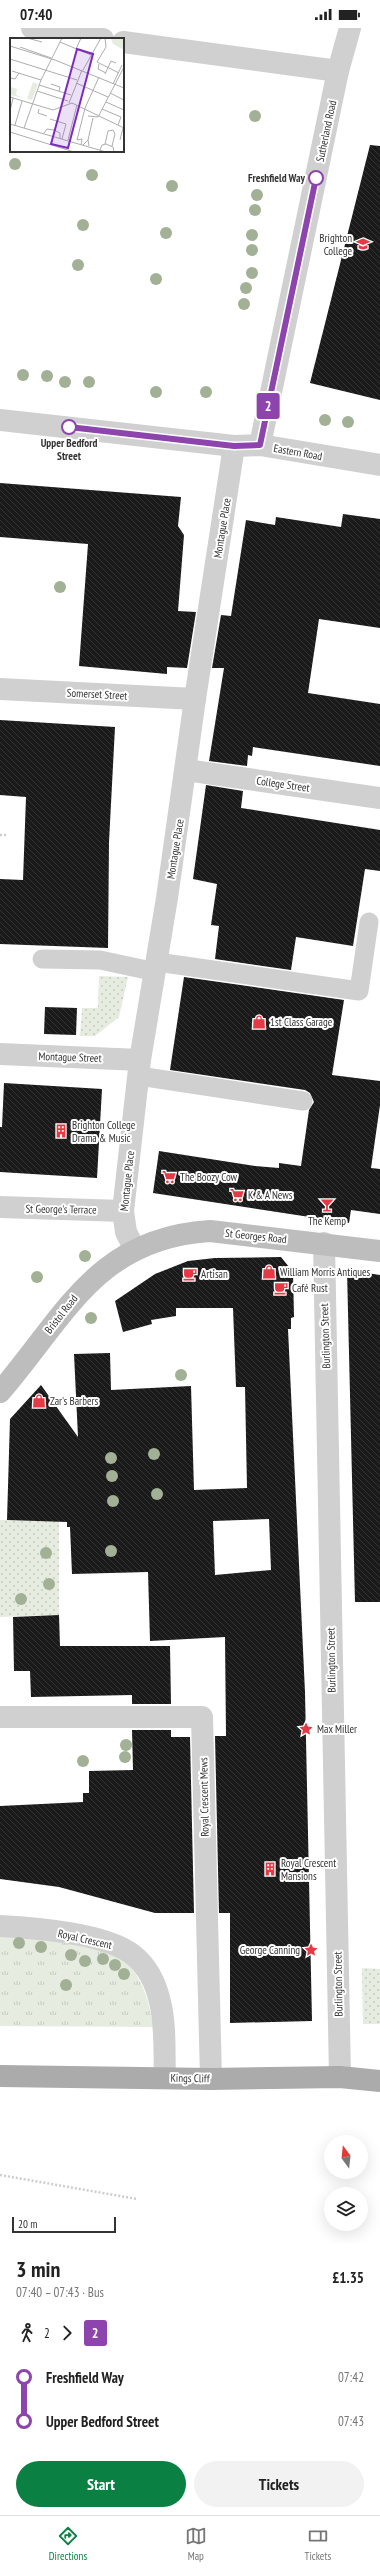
<!DOCTYPE html>
<html lang="en">
<head>
<meta charset="utf-8">
<style>
	:root { --surface:#fff; --page:#f2f2f2; --text:#222; --muted:#767676; --line:#e0e0e0; --accent:#0b8043 }
	body { margin:0; font-family:"PT Sans Narrow",sans-serif; background:var(--page); color:var(--text); height:100vh; display:flex; flex-direction:column; font-size:15px; white-space:nowrap }
	* { box-sizing:border-box; margin:0 }
	p { font-size:13px; color:var(--muted) }
	.icon { flex:none; width:22px; height:22px; fill:none; stroke:currentColor; stroke-width:2; stroke-linecap:round; stroke-linejoin:round }
	.map { position:relative; height:2215px; overflow:hidden }
	.sheet { display:flex; flex-direction:column; background:var(--surface); flex:1 }
	.sheet>* { flex:none }
	.badge { padding:0 8px; border-radius:3px; font-size:14px; line-height:26px }
	.needle { width:26px; rotate:345deg }
	.controls { position:absolute; left:324px; top:2107px; display:grid; gap:8px }
	.controls a { display:grid; place-items:center; width:44px; height:44px; border-radius:50%; background:var(--surface); box-shadow:0 4px 16px #0002; font-size:20px }
	.scale { position:absolute; left:12px; bottom:10px; width:104px; box-sizing:border-box; padding-left:4px; border:2px solid #333; border-top:0; font-size:11px; line-height:14px; white-space:nowrap; color:#333; -webkit-text-stroke:3px #fff; paint-order:stroke }
	.map>.badge { position:absolute; translate:-50% -50%; box-shadow:0 0 0 2px #fff }
	.legs { display:flex; align-items:center; gap:6px; height:44px; padding:0 16px; font-size:13px }
	.legs p { margin-inline-start:auto }
	.summary { display:flex; align-items:center; justify-content:space-between; height:68px; padding:0 16px }
	h1 { font-size:22px; font-weight:700; line-height:30px }
	.action { display:flex; gap:8px; margin-top:auto; padding:8px 16px }
	.action a { flex:1; height:46px; border-radius:24px; background:var(--accent); color:#fff; font-size:16px; font-weight:700; line-height:46px; text-align:center }
	.action a+a { background:var(--page); color:var(--text) }
	ul { padding:0 16px; list-style:none }
	li { display:flex; align-items:center; gap:14px; height:44px; font-size:15px }
	li i { display:grid; place-items:center; width:6px; height:100%; margin:0 5px; background:currentColor }
	li i::after { content:''; width:10px; height:10px; margin:-5px; border:3px solid; border-radius:50%; background:var(--surface) }
	li p { margin-inline-start:auto }
	li:first-child i { background:linear-gradient(#0000 50%,currentColor 0) }
	li:last-child i { background:linear-gradient(currentColor 50%,#0000 0) }
	.status { display:flex; justify-content:space-between; align-items:center; height:28px; padding:0 20px; background:var(--surface); direction:ltr }
	.status svg { height:11px; fill:currentColor }
	.menu { display:flex; justify-content:space-around; align-items:center; height:56px; border-top:1px solid var(--line); background:var(--surface); font-size:11px; color:var(--muted) }
	.menu a { display:grid; justify-items:center; gap:2px }
	.menu .on { color:var(--accent) }
	.map>svg:first-child { display:block }
	.grass { fill:url(#grass-dots) }
	.park { fill:url(#park-tufts) }
	.building { fill:url(#building-back-hatch); fill-rule:evenodd }
	.lines { fill:none; stroke-linecap:round; stroke-linejoin:round }
	.path { stroke:#cdcdcd; stroke-width:2.5; stroke-dasharray:2 2; stroke-linecap:butt }
	.service { stroke:#d0d0d0; stroke-width:19 }
	.minor { stroke:#d0d0d0; stroke-width:22 }
	.tertiary { stroke:#d0d0d0; stroke-width:22 }
	.secondary { stroke:#bdbdbd; stroke-width:22 }
	.primary { stroke:#ababab; stroke-width:22 }
	.tree { fill:#a2b095 }
	.line-1-casing { stroke:#fff; stroke-width:9 }
	.line-1 { stroke:#8e44ad; stroke-width:6 }
	.stop-1-dot { fill:#fff; stroke:#8e44ad; stroke-width:2 }
	.labels { text-anchor:middle; dominant-baseline:central; stroke-width:4; stroke-linejoin:round; paint-order:stroke }
	.street-label { font-size:11px; fill:#333; stroke:#fff }
	.stop-label { font-size:11px; font-weight:bold; fill:#333; stroke:#fff; text-anchor:end }
	.poi-label { font-size:11px; fill:#333; stroke:#fff; text-anchor:start }
	.inset-road { fill:none; stroke:#adadad; stroke-width:1 }
	.view { fill:#7b2cbf; fill-opacity:0.15; stroke:#7b2cbf; stroke-width:2 }
	.inset-edge { fill:none; stroke:#333; stroke-width:2 }
</style>
</head>
<body>
<div class="status"><b>07:40</b><svg viewBox="0 0 49 12"><path d="M0 12V9h3v3zM5 12V6h3v6zM10 12V3h3v9zM15 12V0h3v12zM26 1h20v11H26zM47 4h2v5h-2z"/></svg></div>
<div class="map">
<svg width="380" height="2215" viewBox="0 0 380 2215">
	<defs>
		<pattern id="grass-dots" width="8" height="8" patternUnits="userSpaceOnUse"><rect width="8" height="8" fill="#e6ecdf"/><path d="M2 2h.1M6 6h.1" fill="none" stroke="#c6cbc0" stroke-width="1.8" stroke-linecap="round"/></pattern>
		<pattern id="park-tufts" width="24" height="20" patternUnits="userSpaceOnUse"><rect width="24" height="20" fill="#e6ecdf"/><path d="M3 7l-1-3M5 7V3M7 7l1-3M15 17l-1-3M17 17v-4M19 17l1-3" fill="none" stroke="#c6cbc0"/></pattern>
		<pattern id="building-back-hatch" width="6" height="6" patternUnits="userSpaceOnUse"><rect width="6" height="6" fill="#1a1a1a"/><path d="M-1 5l2 2M0 0l6 6M5-1l2 2" fill="none" stroke="#333"/></pattern>
	</defs>
	<rect width="100%" height="100%" fill="#fff"/>
	<g class="grass">
		<polygon points="99,948 128,949 119,989 95,1008 80,1008 82,980 98,980"/>
		<polygon points="0,1492 59,1493 59,1587 0,1589"/>
		<polygon points="362,1940 380,1941 380,1996 363,1996"/>
	</g>
	<path class="park" d="M0 1907C34 1910 101 1912 127 1936 144 1952 150 1977 153 1999L0 1998Z"/>
	<g class="building">
		<polygon points="370,117 380,118 380,372 310,355"/>
		<polygon points="0,455 181,469 178,498 184,507 178,583 196,584 187,640 167,639 167,646 79,638 88,516 0,509"/>
		<polygon points="343,486 380,491 380,600 319,591 308,665 380,676 380,738 253,719 252,728 248,727 247,738 209,733 224,640 212,640 221,587 231,588 246,492 275,497 276,489 341,499"/>
		<polygon points="0,692 115,699 109,814 108,920 0,916 0,851 23,852 26,769 0,767"/>
		<polygon points="206,757 243,763 241,780 380,802 380,843 365,841 353,918 296,909 291,942 215,931 219,898 211,897 217,856 193,851"/>
		<polygon points="184,949 344,972 332,1047 380,1053 380,1077 371,1140 380,1141 380,1186 351,1182 349,1195 153,1165 159,1123 255,1138 279,1140 279,1135 301,1138 309,1082 314,1074 310,1065 305,1062 170,1042"/>
		<polygon points="45,979 77,980 76,1007 44,1006"/>
		<polygon points="4,1055 102,1061 97,1150 0,1144 0,1099 2,1099"/>
		<path d="M281 1229 293 1244 294 1289 291 1290V1301H288L305 1664 312 1993 230 1995V1885H219L215 1708H226L225 1609 150 1613 148 1544 72 1546 70 1499H67V1494L7 1492 10 1391 41 1357 78 1409 74 1326 110 1325 111 1362 191 1358 194 1462 247 1460 245 1359H236L233 1280H176V1288L151 1292 152 1296 123 1304 115 1273 155 1246 188 1233 215 1230ZM269 1491 271 1542 215 1547 213 1493Z"/>
		<polygon points="347,1242 380,1247 380,1574 355,1574"/>
		<polygon points="59,1587 60,1618 170,1618 171,1676 132,1676 132,1667 31,1669 30,1643 14,1643 13,1589"/>
		<polygon points="132,1702 171,1702 171,1709 190,1709 194,1885 155,1885 59,1859 0,1851 0,1778 83,1774 83,1765 89,1765 89,1743 133,1742"/>
	</g>
	<g class="lines">
		<g class="path">
			<polyline points="0,807 6,807"/>
			<polyline points="0,2147 137,2171"/>
		</g>
		<g class="service">
			<polyline points="42,931 100,932 156,944"/>
			<polyline points="157,934 359,963 369,894"/>
			<polyline points="139,1048 303,1073"/>
		</g>
		<g class="minor">
			<polyline points="32,0 103,11"/>
			<polyline points="123,14 338,43"/>
			<polyline points="260,417 338,43 350,0"/>
			<polyline points="0,661 195,671"/>
			<polyline points="186,742 380,770"/>
			<polyline points="0,1026 140,1032"/>
			<polyline points="0,1179 123,1183"/>
			<polyline points="324,1215 340,2049"/>
			<polyline points="135,1222 126,1204 123,1183 140,1032 167,870 195,671 234,418"/>
			<polyline points="0,1689 202,1689 211,2051"/>
			<path d="M0 1898C35 1900 106 1905 133 1927 147 1938 156 1956 160 1974 166 1998 164 2025 165 2050"/>
		</g>
		<polyline class="tertiary" points="0,392 234,418 260,417 380,437"/>
		<path class="secondary" d="M0 1364C65 1289 96 1210 210 1203L380 1223"/>
		<polyline class="primary" points="0,2048 211,2051 340,2049 380,2053"/>
	</g>
	<g class="tree">
		<circle cx="255" cy="88" r="6"/>
		<circle cx="15" cy="136" r="6"/>
		<circle cx="92" cy="147" r="6"/>
		<circle cx="172" cy="158" r="6"/>
		<circle cx="257" cy="167" r="6"/>
		<circle cx="255" cy="182" r="6"/>
		<circle cx="83" cy="197" r="6"/>
		<circle cx="166" cy="205" r="6"/>
		<circle cx="252" cy="207" r="6"/>
		<circle cx="252" cy="222" r="6"/>
		<circle cx="78" cy="237" r="6"/>
		<circle cx="252" cy="245" r="6"/>
		<circle cx="156" cy="251" r="6"/>
		<circle cx="246" cy="260" r="6"/>
		<circle cx="244" cy="276" r="6"/>
		<circle cx="23" cy="347" r="6"/>
		<circle cx="47" cy="348" r="6"/>
		<circle cx="65" cy="354" r="6"/>
		<circle cx="89" cy="354" r="6"/>
		<circle cx="156" cy="364" r="6"/>
		<circle cx="206" cy="364" r="6"/>
		<circle cx="325" cy="392" r="6"/>
		<circle cx="348" cy="394" r="6"/>
		<circle cx="60" cy="559" r="6"/>
		<circle cx="85" cy="1228" r="6"/>
		<circle cx="37" cy="1249" r="6"/>
		<circle cx="91" cy="1290" r="6"/>
		<circle cx="181" cy="1347" r="6"/>
		<circle cx="154" cy="1426" r="6"/>
		<circle cx="111" cy="1430" r="6"/>
		<circle cx="112" cy="1448" r="6"/>
		<circle cx="157" cy="1466" r="6"/>
		<circle cx="113" cy="1473" r="6"/>
		<circle cx="111" cy="1523" r="6"/>
		<circle cx="46" cy="1525" r="6"/>
		<circle cx="49" cy="1556" r="6"/>
		<circle cx="21" cy="1571" r="6"/>
		<circle cx="126" cy="1717" r="6"/>
		<circle cx="125" cy="1729" r="6"/>
		<circle cx="83" cy="1733" r="6"/>
		<circle cx="19" cy="1915" r="6"/>
		<circle cx="41" cy="1919" r="6"/>
		<circle cx="71" cy="1927" r="6"/>
		<circle cx="103" cy="1931" r="6"/>
		<circle cx="85" cy="1933" r="6"/>
		<circle cx="115" cy="1937" r="6"/>
		<circle cx="124" cy="1946" r="6"/>
		<circle cx="66" cy="1957" r="6"/>
	</g>
	<g class="lines">
		<g class="line-1-casing">
			<polyline id="line-1" points="69,399 234,418 260,417 316,150"/>
		</g>
		<use href="#line-1" class="line-1"/>
	</g>
	<defs>
		<g id="school-bare" transform="scale(1.08)"><path d="M0-5L7-2L0 1L-7-2ZM-4 1L0 2.5L4 1V4Q0 6-4 4Z" fill="#e63946" stroke="#fff" stroke-width="2.5" paint-order="stroke"/></g>
		<g id="shop-bare" transform="scale(1.08)"><path d="M-5-2.5h2.3a2.7 3.5 0 0 1 5.4 0H5L5.5 6h-11ZM-1.5-2.5h3a1.5 2.3 0 0 0-3 0Z" fill="#e63946" stroke="#fff" stroke-width="2.5" paint-order="stroke"/></g>
		<g id="building-bare" transform="scale(1.08)"><path d="M-4-6H4V6H1V3H-1V6H-4ZM-2.5-4.3h1.7v1.8h-1.7ZM.8-4.3h1.7v1.8H.8ZM-2.5-1h1.7V.8h-1.7ZM.8-1h1.7V.8H.8Z" fill="#e63946" stroke="#fff" stroke-width="2.5" paint-order="stroke"/></g>
		<g id="supermarket-bare" transform="scale(1.08)"><path d="M-6-5.5h2.5l.6 2H6L4.5 2H-2.5L-4.4-4H-6ZM-1.5 3.2a1.3 1.3 0 1 0 .1 0ZM3 3.2a1.3 1.3 0 1 0 .1 0Z" fill="#e63946" stroke="#fff" stroke-width="2.5" paint-order="stroke"/></g>
		<g id="bar-bare" transform="scale(1.08)"><path d="M-6-5H6L.8 .8V4.5H3.5V6h-7V4.5H-.8V.8Z" fill="#e63946" stroke="#fff" stroke-width="2.5" paint-order="stroke"/></g>
		<g id="cafe-bare" transform="scale(1.08)"><path d="M-5.5-4.5H6V0H3Q3 3.5 0 3.5H-2.5Q-5.5 3.5-5.5 0ZM3-3.2v2h1.7v-2ZM-6 4.5H4V6H-6Z" fill="#e63946" stroke="#fff" stroke-width="2.5" paint-order="stroke"/></g>
		<g id="sight-bare" transform="scale(1.08)"><path d="M0-6L1.8-2.2L6-1.7L2.9 1.2L3.7 5.4L0 3.3L-3.7 5.4L-2.9 1.2L-6-1.7L-1.8-2.2Z" fill="#e63946" stroke="#fff" stroke-width="2.5" paint-order="stroke"/></g>
	</defs>
	<g fill-rule="evenodd">
		<use href="#school-bare" x="363" y="216"/>
		<use href="#shop-bare" x="259" y="994"/>
		<use href="#building-bare" x="61" y="1103"/>
		<use href="#supermarket-bare" x="169" y="1149"/>
		<use href="#supermarket-bare" x="237" y="1167"/>
		<use href="#bar-bare" x="327" y="1177"/>
		<use href="#shop-bare" x="269" y="1244"/>
		<use href="#cafe-bare" x="190" y="1246"/>
		<use href="#cafe-bare" x="281" y="1260"/>
		<use href="#shop-bare" x="39" y="1373"/>
		<use href="#sight-bare" x="306" y="1701"/>
		<use href="#building-bare" x="270" y="1841"/>
		<use href="#sight-bare" x="311" y="1922"/>
	</g>
	<g class="stop-1-dot">
		<circle cx="316" cy="150" r="7"/>
		<circle cx="69" cy="399" r="7"/>
	</g>
	<g class="labels">
		<g class="street-label">
			<text transform="translate(326 103) rotate(-78)">Sutherland Road</text>
			<text transform="translate(298 424) rotate(10)">Eastern Road</text>
			<text transform="translate(222 500) rotate(-81)">Montague Place</text>
			<text transform="translate(97 666) rotate(3)">Somerset Street</text>
			<text transform="translate(283 756) rotate(8)">College Street</text>
			<text transform="translate(175 821) rotate(-81)">Montague Place</text>
			<text transform="translate(70 1029) rotate(2)">Montague Street</text>
			<text transform="translate(127 1153) rotate(-84)">Montague Place</text>
			<text transform="translate(61 1181) rotate(1)">St George's Terrace</text>
			<text transform="translate(256 1208) rotate(6)">St Georges Road</text>
			<text transform="translate(61 1286) rotate(-52)">Bristol Road</text>
			<text transform="translate(325 1308) rotate(-92)">Burlington Street</text>
			<text transform="translate(331 1632) rotate(-91)">Burlington Street</text>
			<text transform="translate(204 1769) rotate(-91)">Royal Crescent Mews</text>
			<text transform="translate(85 1911) rotate(13)">Royal Crescent</text>
			<text transform="translate(338 1956) rotate(-91)">Burlington Street</text>
			<text transform="translate(190 2050) rotate(1)">Kings Cliff</text>
		</g>
		<g class="stop-label">
			<text x="305" y="150">Freshfield Way</text>
			<text x="69" y="415" text-anchor="middle">Upper Bedford<tspan x="69" dy="13">Street</tspan></text>
		</g>
		<g class="poi-label">
			<text x="352" y="210" text-anchor="end">Brighton<tspan x="352" dy="13">College</tspan></text>
			<text x="270" y="994">1st Class Garage</text>
			<text x="72" y="1097">Brighton College<tspan x="72" dy="13">Drama &amp; Music</tspan></text>
			<text x="180" y="1149">The Boozy Cow</text>
			<text x="248" y="1167">K &amp; A News</text>
			<text x="327" y="1193" text-anchor="middle">The Kemp</text>
			<text x="280" y="1244">William Morris Antiques</text>
			<text x="201" y="1246">Artisan</text>
			<text x="292" y="1260">Café Rust</text>
			<text x="50" y="1373">Zar's Barbers</text>
			<text x="317" y="1701">Max Miller</text>
			<text x="281" y="1835">Royal Crescent<tspan x="281" dy="13">Mansions</tspan></text>
			<text x="300" y="1922" text-anchor="end">George Canning</text>
		</g>
	</g>
	<g transform="translate(10 10)">
		<rect width="114" height="114" fill="#fff"/>
		<path d="M23 44 28 46 22 62 0 57 1 49 7 51 6 57 17 61Z" fill="#e6ecdf"/>
		<path d="M101 0H114V12L103 6Z" fill="#e6ecdf"/>
		<path class="inset-road" d="M17 0 32 4M95 0 96 9 87 24 109 35M50 4 81 17M0 8 45 22 114 50M10 9 41 20M66 11 71 0M0 21 67 42M89 26 88 31 96 35M73 32 91 0M2 33 31 42M95 36 101 23 106 25M0 40 5 41 9 35M66 45 98 59M41 46 50 49 49 53M103 46 112 27M29 47 61 57M27 53 58 63M100 55 114 62M0 59 43 72 62 65 114 90M96 64 114 72M59 65 72 32M29 71 28 75 37 78M92 71 111 79 108 87M0 73 3 60M78 78 88 79 114 29M40 81 56 86 52 101M0 86 96 114M5 87 12 63M14 90 31 42 52 0M0 94 64 114M34 95 37 91 44 92 50 95V101M58 102 67 67M78 102 83 80M110 102 113 90M95 106 98 93 103 92 105 96 102 108M71 107 72 101 67 102 75 70 89 39M73 107 78 102 79 108M90 112 92 107 96 106 103 109 104 114"/>
		<path class="view" d="M67 11 83 16 58 110 41 106Z"/>
		<rect width="114" height="114" class="inset-edge"/>
	</g>
</svg>
<div class="controls">
<a><svg class="needle" viewBox="-14 -14 28 28"><path d="M0-13l5 13h-10z" fill="#e53935"/><path d="M0 13l5-13h-10z" fill="#767676"/></svg></a>
<a><svg class="icon" aria-label="layers" viewBox="0 0 24 24"><path d="M12 4l9 5-9 5-9-5zM3 14l9 5 9-5"/></svg></a>
</div>
<div class="scale">20 m</div>
<b class="badge" style="left:268px;top:378px;background:#8e44ad;color:#fff">2</b>
</div>
<section class="sheet">
<div class="summary"><div><h1>3 min</h1><p>07:40 – 07:43 · Bus</p></div><b>£1.35</b></div>
<div class="legs"><svg class="icon" aria-label="walk" viewBox="0 0 24 24"><circle cx="13" cy="4" r="2"/><path d="M13 8l-2 6 4 7M11 14l-3 7M7 12l3-4h3l4 4"/></svg>2<svg class="icon" aria-label="forward" viewBox="0 0 24 24"><path d="M9 5l7 7-7 7"/></svg><b class="badge" style="background:#8e44ad;color:#fff">2</b></div>
<ul>
<li><i style="color:#8e44ad"></i><b>Freshfield Way</b><p>07:42</p></li>
<li><i style="color:#8e44ad"></i><b>Upper Bedford Street</b><p>07:43</p></li>
</ul>
<div class="action"><a>Start</a><a>Tickets</a></div>
</section>
<nav class="menu">
<a class="on"><svg class="icon" aria-label="directions" viewBox="0 0 24 24"><path d="M12 3l9 9-9 9-9-9zM9 14v-3h6M13 9l2 2-2 2"/></svg>Directions</a>
<a><svg class="icon" aria-label="map" viewBox="0 0 24 24"><path d="M3 6l6-2 6 2 6-2v14l-6 2-6-2-6 2zM9 4v14M15 6v14"/></svg>Map</a>
<a><svg class="icon" aria-label="tickets" viewBox="0 0 24 24"><path d="M3 7h18v10H3zM15 7v10"/></svg>Tickets</a>
</nav>
</body>
</html>
